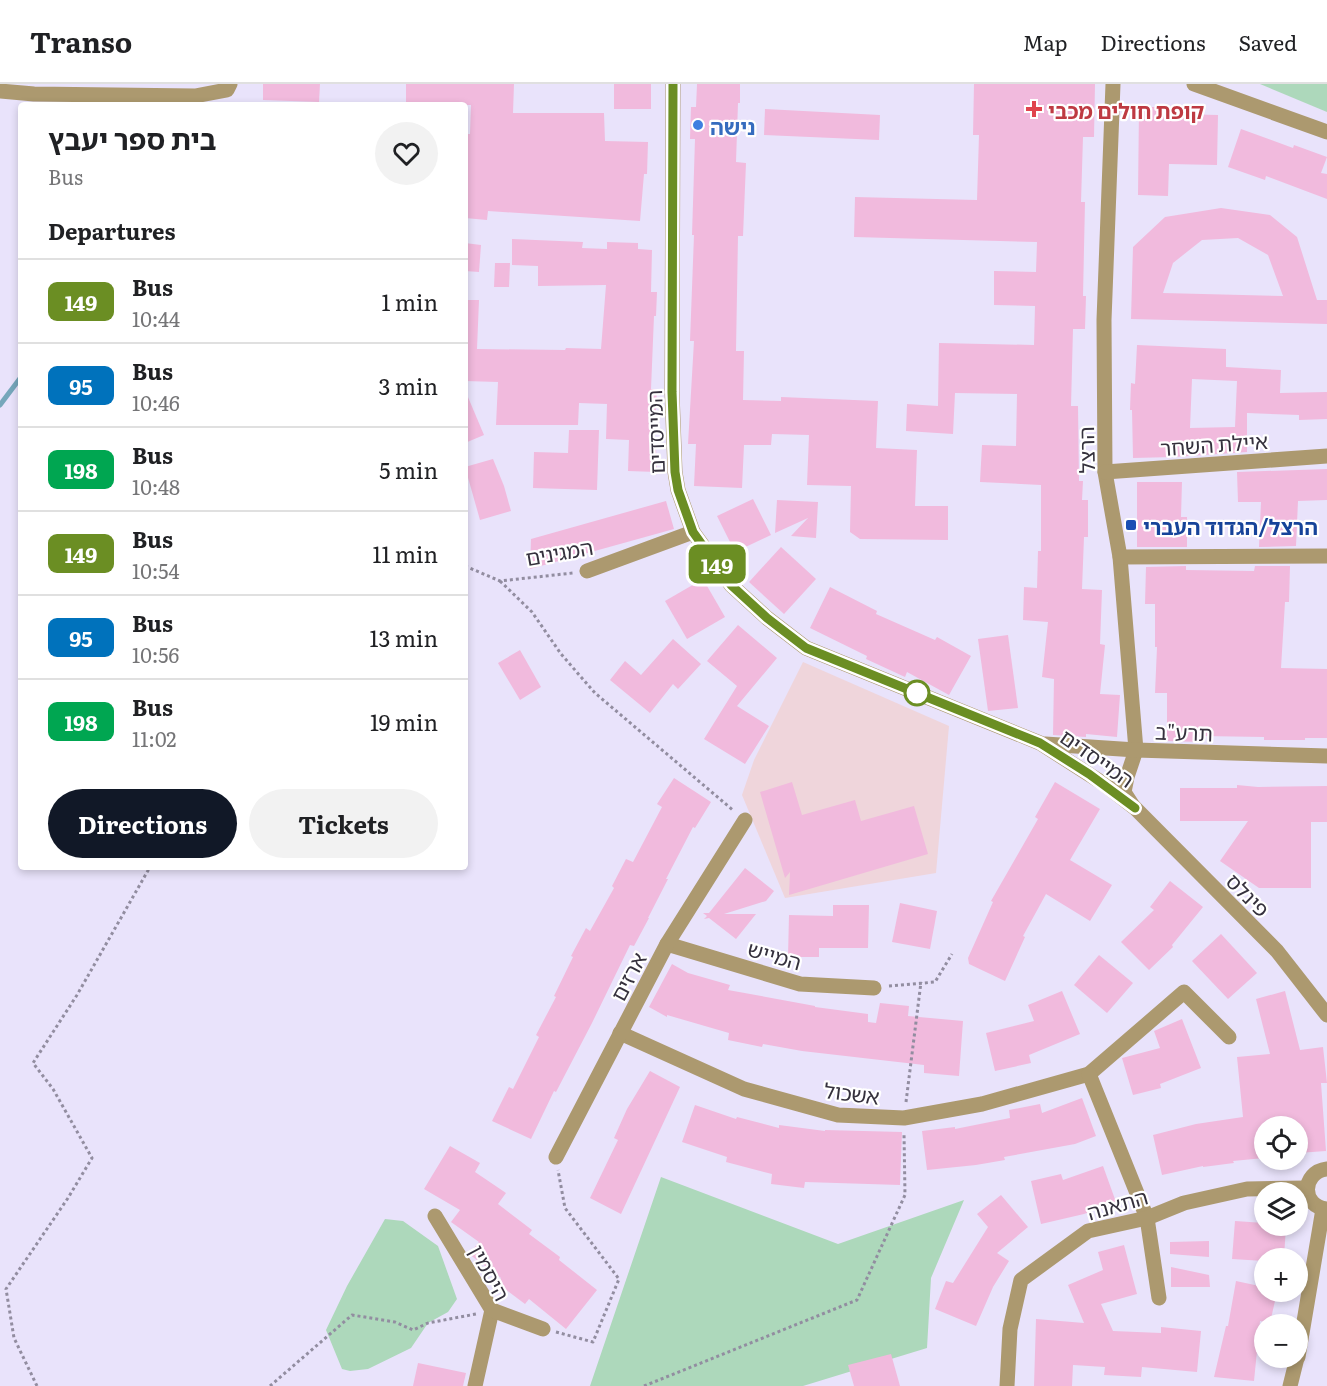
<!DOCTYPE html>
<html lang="en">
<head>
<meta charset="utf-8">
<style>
	:root { --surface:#fff; --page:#f2f2f2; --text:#202124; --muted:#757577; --line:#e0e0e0; --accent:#111827 }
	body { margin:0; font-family:Literata,"Noto Sans Hebrew",serif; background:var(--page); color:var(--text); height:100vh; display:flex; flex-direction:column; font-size:22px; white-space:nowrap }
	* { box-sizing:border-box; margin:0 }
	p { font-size:20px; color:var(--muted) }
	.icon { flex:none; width:33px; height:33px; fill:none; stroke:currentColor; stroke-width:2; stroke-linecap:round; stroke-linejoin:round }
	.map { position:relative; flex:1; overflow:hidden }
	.sheet { position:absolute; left:18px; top:18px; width:450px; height:768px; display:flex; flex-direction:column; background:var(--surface); border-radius:6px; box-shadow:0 3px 9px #0003 }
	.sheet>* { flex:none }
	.badge { padding:0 12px; border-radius:9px; font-size:21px; line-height:39px }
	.buttons { position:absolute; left:1254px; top:1032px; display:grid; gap:12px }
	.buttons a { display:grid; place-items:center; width:54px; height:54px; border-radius:50%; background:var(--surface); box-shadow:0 3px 9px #0003; font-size:30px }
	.map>.badge { position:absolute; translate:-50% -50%; box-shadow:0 0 0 3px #fff }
	h2 { padding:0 30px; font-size:22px; line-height:54px }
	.round { display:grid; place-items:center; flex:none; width:63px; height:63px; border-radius:32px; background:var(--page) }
	.overview { display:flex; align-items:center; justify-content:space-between; height:102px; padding:0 30px }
	h1 { font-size:28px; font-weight:700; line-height:45px }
	.primary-button { display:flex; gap:12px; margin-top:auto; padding:12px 30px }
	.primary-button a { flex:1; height:69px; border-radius:36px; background:var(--accent); color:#fff; font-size:24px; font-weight:700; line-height:69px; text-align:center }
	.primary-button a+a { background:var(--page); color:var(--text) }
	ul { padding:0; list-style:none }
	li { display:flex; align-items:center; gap:18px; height:84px; padding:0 30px; border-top:2px solid var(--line) }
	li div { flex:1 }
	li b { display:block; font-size:22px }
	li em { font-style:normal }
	li .badge { min-width:66px; font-weight:700; text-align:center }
	header { display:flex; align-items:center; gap:36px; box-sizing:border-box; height:84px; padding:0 30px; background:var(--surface); border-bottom:2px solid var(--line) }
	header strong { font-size:28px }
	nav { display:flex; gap:33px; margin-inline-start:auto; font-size:21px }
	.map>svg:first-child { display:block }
	.education { fill:#efd5db }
	.green { fill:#add8bb }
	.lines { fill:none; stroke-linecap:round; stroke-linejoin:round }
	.stream { stroke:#76a7bb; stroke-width:5 }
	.building { fill:#f1badd; fill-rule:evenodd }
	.path { stroke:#928da0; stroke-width:3; stroke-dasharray:3 3; stroke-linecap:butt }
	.minor { stroke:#ac996f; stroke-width:15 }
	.line-casing { stroke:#fff; stroke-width:14 }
	.line { stroke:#6b8e23; stroke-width:9 }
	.health-dot { fill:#e0444e; stroke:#fff; stroke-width:2 }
	.shop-dot { fill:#3f7fe0; stroke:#fff; stroke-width:2 }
	.transit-dot { fill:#1a4fb4; stroke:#fff; stroke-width:2 }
	.stop-dot { fill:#fff; stroke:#6b8e23; stroke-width:3 }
	.labels { text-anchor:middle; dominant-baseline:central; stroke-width:4.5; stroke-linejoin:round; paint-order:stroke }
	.health-label { font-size:21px; font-weight:bold; fill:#be3a42; stroke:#fff; text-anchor:start }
	.shop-label { font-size:21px; font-weight:bold; fill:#366cbe; stroke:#fff; text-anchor:start }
	.street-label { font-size:21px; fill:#35313d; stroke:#fff }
	.transit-label { font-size:21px; font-weight:bold; fill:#164399; stroke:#fff; text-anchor:start }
</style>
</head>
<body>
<header>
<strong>Transo</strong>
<nav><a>Map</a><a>Directions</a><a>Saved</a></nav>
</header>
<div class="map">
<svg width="1327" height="1302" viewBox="0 0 1327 1302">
	<rect width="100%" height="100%" fill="#e9e3fb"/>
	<polygon class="education" points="803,578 949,642 936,789 785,814 742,711 754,676"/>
	<g class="green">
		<polygon points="1260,0 1327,0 1327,28"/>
		<polygon points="661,1093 838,1160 964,1116 931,1194 927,1264 803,1302 590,1302"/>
		<polygon points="385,1135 403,1137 438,1162 457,1215 448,1228 428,1239 411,1264 368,1285 350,1287 342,1285 326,1246 347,1202"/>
	</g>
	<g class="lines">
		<polyline class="stream" points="0,321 21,293"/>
	</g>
	<g class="building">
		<polygon points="263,0 320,0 319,18 263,16"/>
		<polygon points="406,0 514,0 513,29 604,29 605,57 648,58 647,90 644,90 640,137 488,127 487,136 465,134 465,50 470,50 471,21 406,21"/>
		<rect x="614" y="0" width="37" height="25"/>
		<polygon points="697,0 740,0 740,19 738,19 736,78 746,79 743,152 738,152 736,267 744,267 743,316 781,317 781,313 878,317 876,364 917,366 915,422 948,422 948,456 860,455 850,448 851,402 807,401 809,351 772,350 771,361 744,361 742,404 694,402 696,360 688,360 694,257 690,257 694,151 692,151 695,55 690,55 691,23 696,23"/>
		<polygon points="974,0 1095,0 1094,53 1083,53 1081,118 1085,118 1083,212 1086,212 1085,245 1073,245 1071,322 1078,322 1079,397 1083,397 1082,416 1088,416 1088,453 1084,453 1082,505 1102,506 1100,560 1105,561 1100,610 1120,611 1117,653 1086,650 1086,653 1053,651 1054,595 1042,593 1048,538 1023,536 1024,503 1037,504 1038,467 1041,467 1041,401 980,398 982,361 1016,362 1017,310 955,309 953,350 906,347 907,320 938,322 939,259 1034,261 1035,222 994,221 994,187 1036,188 1037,158 854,153 855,113 977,116 979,51 973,51"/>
		<polygon points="1139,23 1176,23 1176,30 1218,31 1217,81 1169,80 1168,112 1138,111"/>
		<polygon points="765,25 880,31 879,56 764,51"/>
		<polygon points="1241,45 1293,64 1294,61 1327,73 1321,89 1327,90 1327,115 1266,92 1265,96 1228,83"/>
		<path d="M1221 124 1270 131 1297 153 1317 216H1327V240L1131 235 1133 163 1165 133ZM1238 154 1268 171 1283 212 1163 209 1173 179 1202 156Z"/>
		<polygon points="512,155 583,158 582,164 607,165 607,158 638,159 638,165 652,166 651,208 657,208 656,232 654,232 651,305 657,305 654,364 656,364 657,388 628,387 629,356 606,355 607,320 579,319 578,341 496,341 498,298 465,297 465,216 479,216 477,265 565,266 566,264 601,265 606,201 538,202 538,182 512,181"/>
		<polygon points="465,159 481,161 479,188 465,187"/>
		<polygon points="495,179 510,179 509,203 494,203"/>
		<path d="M1137 261 1226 265V283L1281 286 1280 309 1327 308V335L1299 336V331L1247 329V368L1174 373 1133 374 1132 326H1130L1131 299 1135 300ZM1192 295 1237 297 1235 343 1190 344Z"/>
		<polygon points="465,306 484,351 465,359"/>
		<polygon points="569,346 599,346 597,406 533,404 534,368 568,369"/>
		<polygon points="493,375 504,402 511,427 480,436 465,383"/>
		<polygon points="1327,385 1327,416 1298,417 1296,462 1259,463 1261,418 1238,418 1237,388"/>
		<polygon points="1137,398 1182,398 1181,433 1187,433 1187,463 1137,463"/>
		<polygon points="753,415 771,451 735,468 717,432"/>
		<polygon points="777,416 818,418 816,454 791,452 808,434 775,449"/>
		<polygon points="666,417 674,445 530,485 531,455"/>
		<polygon points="781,463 816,495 784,530 749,498"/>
		<polygon points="1186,482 1186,486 1254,487 1255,482 1290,482 1289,518 1285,518 1281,584 1327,585 1327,654 1305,654 1305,656 1264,656 1264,653 1202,652 1202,658 1167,657 1167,609 1155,609 1157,563 1155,563 1155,520 1145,520 1146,483"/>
		<polygon points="703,495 725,533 687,555 665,517"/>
		<polygon points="830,503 877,527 876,530 935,556 937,553 971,572 949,611 907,588 905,593 866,575 867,572 810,544"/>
		<polygon points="738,541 777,574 737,622 769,642 745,680 704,655 737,602 707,577"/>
		<polygon points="1008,551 1018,624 988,627 978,555"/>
		<polygon points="673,555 701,580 678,605 673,600 650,629 610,596 625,577 641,591"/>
		<polygon points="520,566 541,603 520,616 498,579"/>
		<polygon points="674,694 711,718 695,744 693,743 666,795 668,795 648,834 649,834 634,862 630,861 592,939 556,1008 554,1007 531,1055 492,1037 509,1003 513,1005 539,953 536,951 556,913 554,912 573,873 571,872 586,844 590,847 614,804 612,802 626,775 633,778 662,723 657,720"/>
		<polygon points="792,698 802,731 855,716 861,737 914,722 928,770 789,811 790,788 785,794 760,708"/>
		<polygon points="1055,698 1100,725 1070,776 1112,801 1090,837 1046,810 1023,852 1025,853 1005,897 969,880 968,874 993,818 991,817 1038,735 1035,733"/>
		<polygon points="1237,701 1258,703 1327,702 1327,738 1311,738 1311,804 1259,804 1220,777 1248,737 1180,737 1180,704 1237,704"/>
		<polygon points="745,784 774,807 766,817 724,830 756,830 736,855 709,834 704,835 707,832 703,829 709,829"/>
		<polygon points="1170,797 1203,823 1172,861 1173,863 1149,886 1121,858 1154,826 1150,823"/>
		<polygon points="900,819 937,827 930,865 892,858"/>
		<polygon points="833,821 869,821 868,864 819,864 819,873 788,873 789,831 833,832"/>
		<polygon points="1221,850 1257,889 1228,915 1192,877"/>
		<polygon points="1099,871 1133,899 1107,929 1074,901"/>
		<polygon points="672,880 688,889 730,901 728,906 815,922 815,923 868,930 868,938 876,939 880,919 909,922 908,932 963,937 959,992 924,989 924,981 802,967 763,960 762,963 728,956 729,949 667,931 667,933 649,923"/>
		<polygon points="1062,907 1080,950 1029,971 1031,979 995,987 986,949 1034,937 1028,921"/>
		<polygon points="1285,907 1300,966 1323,963 1327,999 1321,999 1326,1067 1298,1069 1298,1042 1264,1042 1264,1074 1233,1077 1234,1079 1203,1083 1203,1082 1162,1091 1153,1051 1196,1040 1243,1033 1237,973 1270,970 1256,915"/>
		<polygon points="1182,935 1201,984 1160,1000 1161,1004 1133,1011 1122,974 1160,964 1154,947"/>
		<polygon points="650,987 680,1003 621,1130 590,1114 618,1056 614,1054 627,1025"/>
		<polygon points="1082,1014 1096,1052 1075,1060 1004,1073 1005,1076 976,1081 927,1086 922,1047 955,1043 955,1045 1010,1034 1009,1026 1040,1020 1042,1029"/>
		<polygon points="695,1021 736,1035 737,1033 779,1044 779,1041 825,1047 825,1046 902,1048 900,1101 805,1098 804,1104 771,1100 772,1090 726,1078 727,1073 682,1058"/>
		<polygon points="450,1062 480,1079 475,1088 506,1109 498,1120 532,1146 529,1150 560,1173 559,1176 597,1206 566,1245 529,1215 525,1220 497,1199 501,1194 469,1170 479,1158 451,1138 460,1126 424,1105"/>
		<polygon points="1103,1082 1116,1118 1084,1130 1041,1140 1031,1097 1061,1090 1063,1096"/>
		<polygon points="1001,1111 1028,1143 997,1169 1009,1177 993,1203 976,1242 935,1225 946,1197 953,1199 988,1143 977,1130"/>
		<polygon points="1235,1137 1264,1139 1264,1142 1286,1142 1284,1174 1264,1174 1264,1177 1232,1175"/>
		<polygon points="1209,1157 1209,1173 1170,1170 1170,1158"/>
		<polygon points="1124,1161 1137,1210 1101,1220 1113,1247 1161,1249 1161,1243 1201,1247 1197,1288 1142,1283 1141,1293 1104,1291 1105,1283 1073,1281 1072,1302 1034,1302 1036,1235 1084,1239 1068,1201 1103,1186 1098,1168"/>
		<polygon points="1171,1183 1209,1191 1210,1203 1171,1203"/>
		<polygon points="1236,1197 1264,1203 1264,1208 1277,1208 1270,1239 1260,1237 1254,1297 1214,1293 1226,1242 1228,1242"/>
		<polygon points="891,1270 900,1302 854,1302 848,1281"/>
		<polygon points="418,1279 466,1289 463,1302 413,1302"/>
	</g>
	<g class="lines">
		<g class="path">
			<polyline points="465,482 500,497 573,489"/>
			<polyline points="500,497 532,528 561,570 595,609 734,727"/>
			<polyline points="889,902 935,898 952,870"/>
			<polyline points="906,1018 921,898"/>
			<polyline points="556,1248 593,1258 619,1195 565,1124 558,1086"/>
			<polyline points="37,1302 14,1254 6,1205 68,1114 92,1074 53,1005 33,979 77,911 150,783"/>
			<polyline points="270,1302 352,1231 395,1238 413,1246 428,1239 476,1230"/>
			<polyline points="644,1302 857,1216 905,1111 904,1049"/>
		</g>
		<g class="minor">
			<polyline points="673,0 672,308 675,388 678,406 693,448 731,501 767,534 806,564 1040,659 1104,700 1135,724 1277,867 1327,931"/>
			<polyline points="1113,0 1104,236 1105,388 1120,473 1136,666 1127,693 1124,708 1133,722"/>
			<polyline points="1194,0 1327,48"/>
			<polyline points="0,7 34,10 195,12 227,6 230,0"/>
			<polyline points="1105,388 1327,372"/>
			<polyline points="1120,473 1327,472"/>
			<polyline points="587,487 693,448"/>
			<polyline points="1045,660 1136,666 1327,672"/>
			<polyline points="667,860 800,900 874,904"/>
			<polyline points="620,949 744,1005 838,1031 904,1034 982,1020 1089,990 1184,908 1229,953"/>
			<polyline points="1089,990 1147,1134 1159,1214"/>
			<polyline points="556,1073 667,860 745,736"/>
			<path d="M1327 1085C1301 1088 1301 1123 1327 1125"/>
			<polyline points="435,1132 492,1226 475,1302"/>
			<polyline points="492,1226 543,1245"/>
			<polyline points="1298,1273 1323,1125"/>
			<polyline points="1007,1302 1010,1245 1021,1196 1088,1147 1147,1134 1184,1119 1247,1105 1307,1104"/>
			<polyline points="1290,1302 1297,1274"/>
		</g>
	</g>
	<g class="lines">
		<g class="line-casing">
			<polyline id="line" points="673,0 672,308 675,388 678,406 693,448 731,501 767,534 806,564 1040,659 1089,690 1135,724"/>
		</g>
		<use href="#line" class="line"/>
	</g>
	<path class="health-dot" d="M1031 16h6v6h6v6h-6v6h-6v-6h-6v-6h6z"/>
	<circle class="shop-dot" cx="698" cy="41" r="6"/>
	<rect class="transit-dot" x="1125" y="435" width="12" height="12" rx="3"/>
	<circle class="stop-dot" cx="917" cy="609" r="12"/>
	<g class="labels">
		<g class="health-label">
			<text x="1048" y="25">קופת חולים מכבי</text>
		</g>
		<g class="shop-label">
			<text x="710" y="41">נישה</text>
		</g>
		<g class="street-label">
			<text transform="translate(654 348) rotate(-92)">המייסדים</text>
			<text transform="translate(1214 359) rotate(-4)">איילת השחר</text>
			<text transform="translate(1085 366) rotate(-91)">הרצל</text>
			<text transform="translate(559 467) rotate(-10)">המגינים</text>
			<text transform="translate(1184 647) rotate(2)">תרע"ב</text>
			<text transform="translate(1098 673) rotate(35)">המייסדים</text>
			<text transform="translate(1249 810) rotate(45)">פינלס</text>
			<text transform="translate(775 870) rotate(16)">המייש</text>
			<text transform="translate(627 892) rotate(-62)">ארזים</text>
			<text transform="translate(852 1008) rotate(7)">אשכול</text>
			<text transform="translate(1117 1119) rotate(-16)">התאנה</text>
			<text transform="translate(491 1188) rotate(62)">היסמין</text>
		</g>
		<g class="transit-label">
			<text x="1143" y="441">הרצל/הגדוד העברי</text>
		</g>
	</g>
</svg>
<div class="buttons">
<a><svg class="icon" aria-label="locate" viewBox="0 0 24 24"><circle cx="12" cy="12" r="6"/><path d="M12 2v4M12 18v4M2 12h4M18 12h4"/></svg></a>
<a><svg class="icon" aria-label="layers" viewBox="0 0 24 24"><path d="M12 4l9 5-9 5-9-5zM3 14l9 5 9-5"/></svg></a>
<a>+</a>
<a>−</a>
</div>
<b class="badge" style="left:717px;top:480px;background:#6b8e23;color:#fff">149</b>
<section class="sheet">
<div class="overview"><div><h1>בית ספר יעבץ</h1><p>Bus</p></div><a class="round"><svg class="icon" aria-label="heart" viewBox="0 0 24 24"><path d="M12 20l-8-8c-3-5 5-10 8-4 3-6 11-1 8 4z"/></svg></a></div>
<h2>Departures</h2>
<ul>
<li><span class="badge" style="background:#6b8e23;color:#fff">149</span><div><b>Bus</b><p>10:44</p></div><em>1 min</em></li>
<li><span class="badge" style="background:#0072bc;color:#fff">95</span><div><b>Bus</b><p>10:46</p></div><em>3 min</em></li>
<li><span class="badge" style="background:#00a651;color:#fff">198</span><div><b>Bus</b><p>10:48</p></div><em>5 min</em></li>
<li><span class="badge" style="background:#6b8e23;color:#fff">149</span><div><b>Bus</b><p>10:54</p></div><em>11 min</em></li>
<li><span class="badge" style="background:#0072bc;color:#fff">95</span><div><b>Bus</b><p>10:56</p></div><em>13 min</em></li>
<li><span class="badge" style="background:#00a651;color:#fff">198</span><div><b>Bus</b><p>11:02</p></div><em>19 min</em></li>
</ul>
<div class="primary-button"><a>Directions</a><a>Tickets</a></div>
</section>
</div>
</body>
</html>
